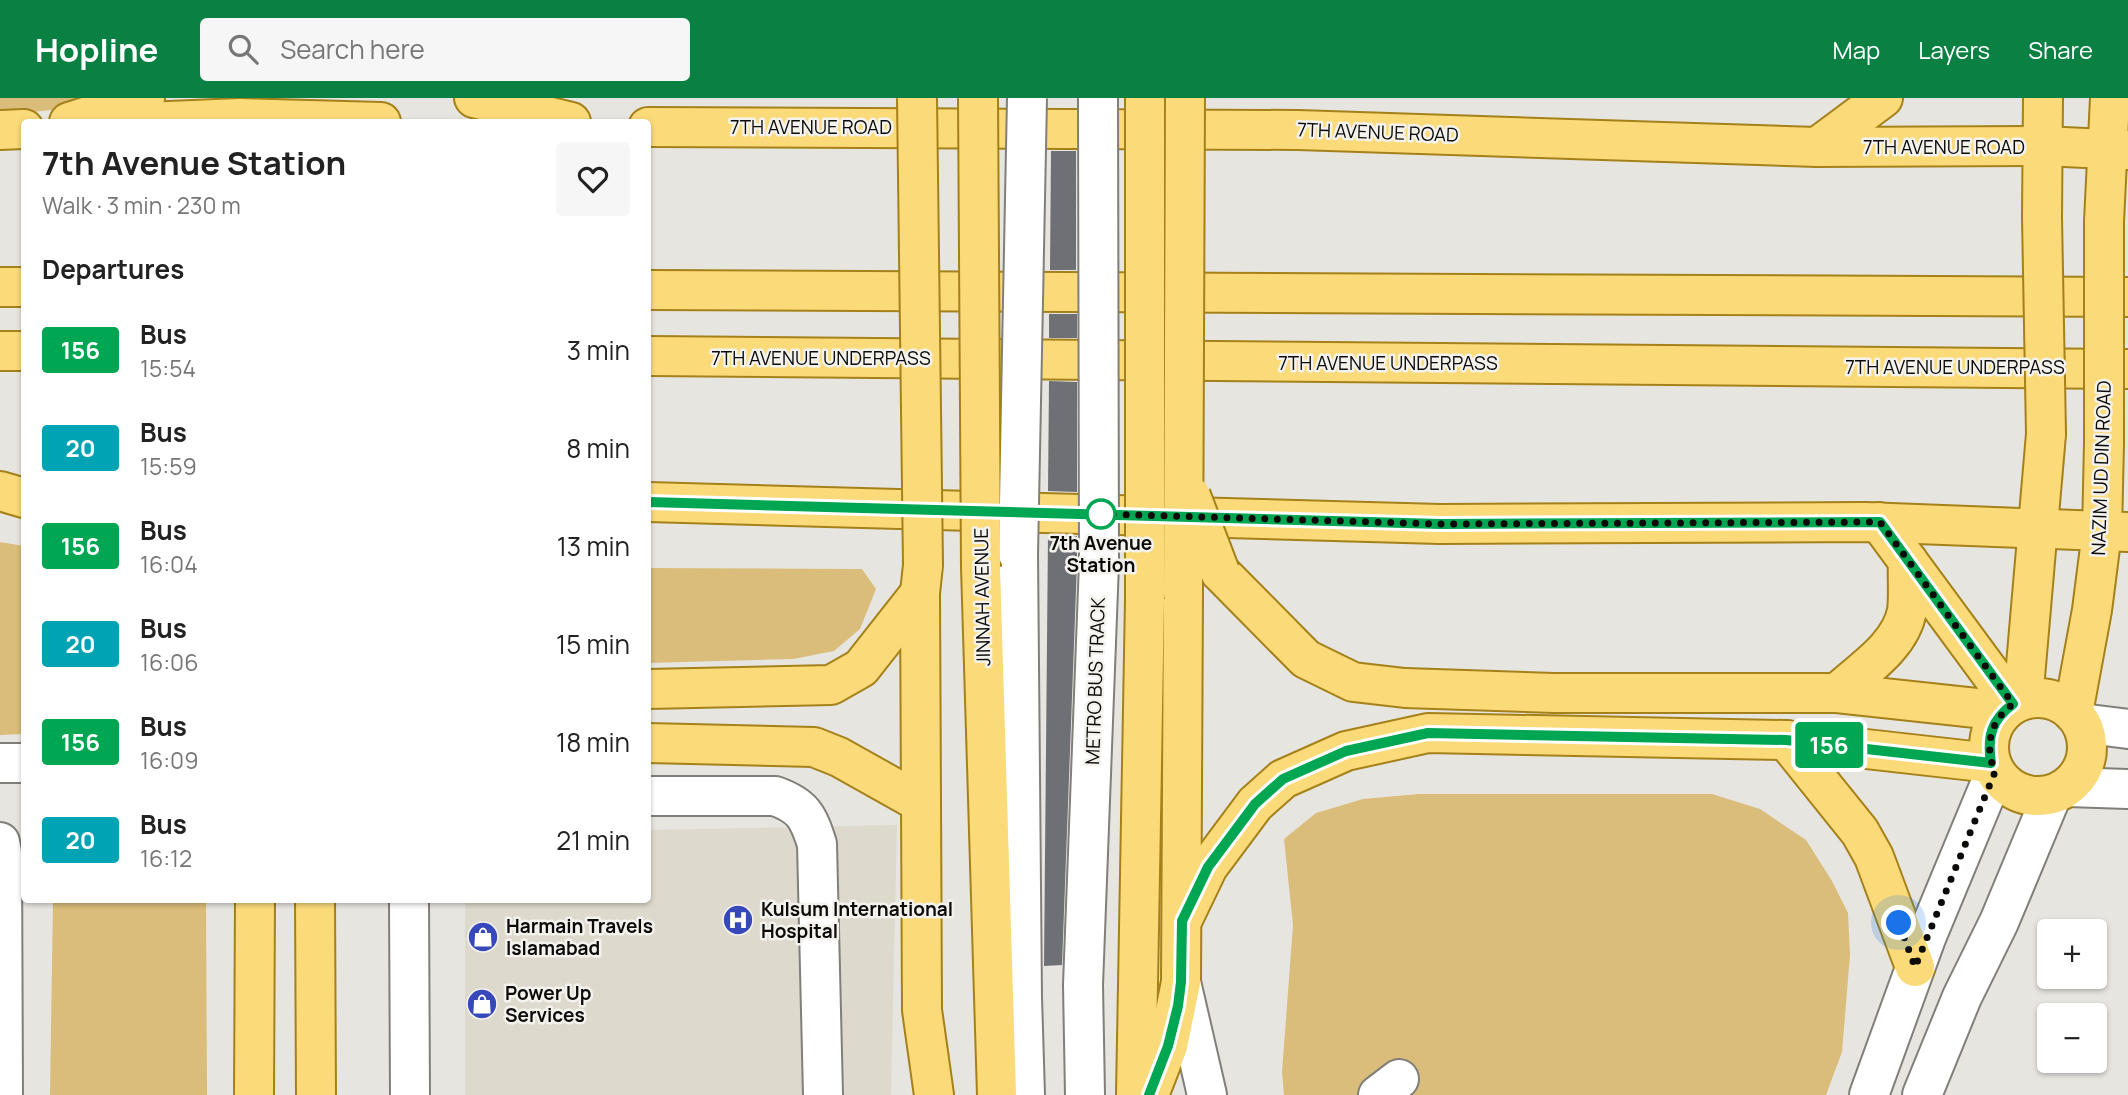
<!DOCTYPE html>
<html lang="en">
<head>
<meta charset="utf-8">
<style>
	:root { --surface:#fff; --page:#f6f6f6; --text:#222; --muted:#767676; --accent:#0b8043 }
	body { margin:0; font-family:Manrope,sans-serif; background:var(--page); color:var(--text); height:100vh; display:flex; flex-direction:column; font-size:26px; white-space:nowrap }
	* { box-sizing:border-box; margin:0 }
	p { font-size:23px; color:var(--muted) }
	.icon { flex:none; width:38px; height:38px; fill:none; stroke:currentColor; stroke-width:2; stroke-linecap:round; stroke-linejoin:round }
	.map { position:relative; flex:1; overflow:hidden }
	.details { position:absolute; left:21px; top:21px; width:630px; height:784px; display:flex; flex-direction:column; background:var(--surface); border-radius:7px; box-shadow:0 2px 5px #0004 }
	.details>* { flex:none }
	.badge { padding:0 14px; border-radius:5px; font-size:24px; line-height:46px }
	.buttons { position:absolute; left:2037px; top:821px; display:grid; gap:14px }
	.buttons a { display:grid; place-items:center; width:70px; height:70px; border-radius:7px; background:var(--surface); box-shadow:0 2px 5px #0004; font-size:35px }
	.you { position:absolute; width:35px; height:35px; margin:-18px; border:5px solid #fff; border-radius:50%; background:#1a73e8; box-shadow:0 0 0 10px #1a73e833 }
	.map>.badge { position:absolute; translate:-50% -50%; box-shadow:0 0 0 4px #fff }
	h2 { padding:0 21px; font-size:26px; line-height:63px }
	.round { display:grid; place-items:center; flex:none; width:74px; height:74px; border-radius:7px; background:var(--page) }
	.summary { display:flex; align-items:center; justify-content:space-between; height:119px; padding:0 21px }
	h1 { font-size:33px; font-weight:700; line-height:52px }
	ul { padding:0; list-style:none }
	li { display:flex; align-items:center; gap:21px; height:98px; padding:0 21px }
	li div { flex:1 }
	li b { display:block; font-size:26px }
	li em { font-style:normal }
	li .badge { min-width:77px; font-weight:700; text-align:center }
	header { display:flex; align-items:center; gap:42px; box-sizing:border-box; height:98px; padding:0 35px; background:var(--accent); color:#fff }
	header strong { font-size:33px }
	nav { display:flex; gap:38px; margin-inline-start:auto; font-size:24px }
	.search { width:490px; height:63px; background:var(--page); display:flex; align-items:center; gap:18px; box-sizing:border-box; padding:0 24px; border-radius:7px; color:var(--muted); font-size:26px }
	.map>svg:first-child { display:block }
	.built { fill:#ded9cd }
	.green { fill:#dabd7a }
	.building { fill:#6f7075 }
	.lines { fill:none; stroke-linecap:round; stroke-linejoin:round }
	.minor-casing { stroke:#817f7a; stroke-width:42 }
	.major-casing { stroke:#a58119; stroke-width:42 }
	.minor { stroke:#fff; stroke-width:38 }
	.major { stroke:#fbda7a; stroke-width:38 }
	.minor-bridge-casing { stroke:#817f7a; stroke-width:42; stroke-linecap:butt }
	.major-bridge-casing { stroke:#a58119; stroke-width:42; stroke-linecap:butt }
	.minor-bridge { stroke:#fff; stroke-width:38 }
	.major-bridge { stroke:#fbda7a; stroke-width:38 }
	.line-casing { stroke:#fff; stroke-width:16 }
	.line { stroke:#00a651; stroke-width:10 }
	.walk { stroke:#0c0b0a; stroke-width:7; stroke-dasharray:0 12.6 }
	.stop-dot { fill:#fff; stroke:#00a651; stroke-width:3.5 }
	.labels { text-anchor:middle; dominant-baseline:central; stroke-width:5; stroke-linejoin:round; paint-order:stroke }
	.street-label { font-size:19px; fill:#0c0b0a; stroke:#f4f2ed }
	.stop-label { font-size:19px; font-weight:bold; fill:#0c0b0a; stroke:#f4f2ed }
	.poi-label { font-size:19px; font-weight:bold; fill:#0c0b0a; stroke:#f4f2ed; text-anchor:start }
</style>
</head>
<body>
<header>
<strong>Hopline</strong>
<div class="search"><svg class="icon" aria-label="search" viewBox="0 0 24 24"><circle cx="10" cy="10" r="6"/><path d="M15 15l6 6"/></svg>Search here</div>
<nav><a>Map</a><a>Layers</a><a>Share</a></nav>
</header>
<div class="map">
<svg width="2128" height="997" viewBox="0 0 2128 997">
	<rect width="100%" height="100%" fill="#e7e5e0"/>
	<polygon class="built" points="897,727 891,997 465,997 465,802 648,802 648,732"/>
	<g class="green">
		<polygon points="0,0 134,0 83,9 0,17"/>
		<polygon points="0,444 24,448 24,636 0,637"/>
		<polygon points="648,470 862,471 876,491 860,531 834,553 793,561 648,565"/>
		<polygon points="1419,696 1712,696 1760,711 1806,742 1832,783 1848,815 1850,857 1842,954 1826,997 1284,997 1282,974 1293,827 1284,741 1316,715 1363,701"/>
		<polygon points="53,802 206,802 207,997 50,997"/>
	</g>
	<g class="building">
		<polygon points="1051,53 1076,53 1076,172 1050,172"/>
		<rect x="1049" y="216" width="28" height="24"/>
		<polygon points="1049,283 1077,284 1077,394 1048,393"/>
		<polygon points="1048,437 1077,438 1077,465 1062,867 1044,868"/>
	</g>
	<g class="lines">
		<g class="minor-casing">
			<g id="minor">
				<polyline points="1018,456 1022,899 1025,997"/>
				<polyline points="2081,625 2128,631"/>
				<polyline points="0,665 24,665"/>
				<polyline points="2068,689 2128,691"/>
				<path d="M648 698H775C803 708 808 718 817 746L823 997"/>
				<polyline points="0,744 2,755 3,997"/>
				<polyline points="409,802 410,997"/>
				<polyline points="1181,884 1207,997"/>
				<polyline points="1085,997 1083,887 1099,465"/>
				<polyline points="1378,997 1399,981"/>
				<polyline points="1869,997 1926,840 1995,674"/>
				<polyline points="1922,997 1962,899 1999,824 2052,697"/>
			</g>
		</g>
		<g class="major-casing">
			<g id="major">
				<polyline points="474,0 571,24"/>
				<polyline points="69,24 145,0"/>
				<polyline points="145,24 240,20 381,24"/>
				<polyline points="648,29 1298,32 1817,49 2043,48 2128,52"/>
				<polyline points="0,32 24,31"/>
				<polyline points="1817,49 1883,0"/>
				<polyline points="2042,119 2043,0"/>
				<polyline points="2104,124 2110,0"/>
				<polyline points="0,189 24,189"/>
				<polyline points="648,192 2128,199"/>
				<polyline points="0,253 24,253"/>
				<polyline points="648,258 2128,271"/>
				<polyline points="0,393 24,400"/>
				<polyline points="648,404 1440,426 1865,424 2128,434"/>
				<polyline points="1879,424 2013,606"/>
				<polyline points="923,467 920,495 922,912 934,997"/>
				<polyline points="981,469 997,997"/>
				<polyline points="1220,474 1306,561 1353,584 1405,590 1554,595 1837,595 2004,613"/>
				<polyline points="648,591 831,587 861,570 920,495"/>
				<path d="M1837 595C1862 572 1900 549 1907 513 1909 497 1907 479 1908 463"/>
				<circle cx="2038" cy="649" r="49"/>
				<polyline points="2023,602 2046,336"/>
				<polyline points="2073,615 2092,512 2102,434 2104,345"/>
				<polyline points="1786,642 1991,665"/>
				<polyline points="648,645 814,649 839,659 921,705"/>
				<polyline points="315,802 316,997"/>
				<polyline points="1182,823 1208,769 1255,706 1283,681 1346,653 1428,635 1786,642 1860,734 1874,759 1915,869"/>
				<polyline points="254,997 255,802"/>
				<polyline points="1136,997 1145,501"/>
				<polyline points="1149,997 1168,948 1181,884 1183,495"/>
			</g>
		</g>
		<use href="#minor" class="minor"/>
		<use href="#major" class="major"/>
		<g class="minor-bridge-casing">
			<g id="minor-bridge">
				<polyline points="1098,0 1099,465"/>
				<polyline points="1018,456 1027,0"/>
			</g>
		</g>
		<g class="major-bridge-casing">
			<g id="major-bridge">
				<polyline points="917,0 923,467"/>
				<polyline points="978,0 981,469"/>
				<polyline points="1145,0 1145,501"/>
				<polyline points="2042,119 2046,336"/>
				<polyline points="2104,124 2104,345"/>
				<polyline points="1191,398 1220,474"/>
				<polyline points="1183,495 1185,0"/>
			</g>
		</g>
		<use href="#minor-bridge" class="minor-bridge"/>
		<use href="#major-bridge" class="major-bridge"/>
	</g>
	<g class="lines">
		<g class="line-casing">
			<path id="line" d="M648 404 1440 426 1880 424 2013 606C1991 622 1987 639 1991 665L1786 642 1428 635 1346 653 1283 681 1255 706 1208 769 1182 823 1181 884 1178 908 1168 948 1149 997"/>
		</g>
		<use href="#line" class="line"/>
		<path class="walk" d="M1101 416 1440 426 1880 424 2013 606C1990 623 1984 648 1995 674L1915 869 1899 825"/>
	</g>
	<defs>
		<g id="hospital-disc" transform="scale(1.575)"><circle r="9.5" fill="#3748bb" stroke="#f4f2ed"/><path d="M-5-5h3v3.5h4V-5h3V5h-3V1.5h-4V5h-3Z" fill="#fff"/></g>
		<g id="shop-disc" transform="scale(1.575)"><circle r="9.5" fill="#3748bb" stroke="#f4f2ed"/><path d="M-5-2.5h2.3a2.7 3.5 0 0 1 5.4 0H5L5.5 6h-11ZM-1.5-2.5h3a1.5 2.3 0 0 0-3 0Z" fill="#fff"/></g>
	</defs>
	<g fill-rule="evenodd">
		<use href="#hospital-disc" x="738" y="822"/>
		<use href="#shop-disc" x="483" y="839"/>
		<use href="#shop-disc" x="482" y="906"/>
	</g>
	<circle class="stop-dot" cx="1101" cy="416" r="14"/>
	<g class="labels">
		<g class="street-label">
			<text x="811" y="29">7TH AVENUE ROAD</text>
			<text transform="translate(1378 34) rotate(2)">7TH AVENUE ROAD</text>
			<text x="1944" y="49">7TH AVENUE ROAD</text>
			<text x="821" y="260">7TH AVENUE UNDERPASS</text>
			<text x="1388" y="265">7TH AVENUE UNDERPASS</text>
			<text x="1955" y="269">7TH AVENUE UNDERPASS</text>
			<text transform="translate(2101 370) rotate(-88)">NAZIM UD DIN ROAD</text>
			<text transform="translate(982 499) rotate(-91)">JINNAH AVENUE</text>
			<text transform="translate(1095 583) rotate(-88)">METRO BUS TRACK</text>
		</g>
		<g class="stop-label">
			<text x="1101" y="445">7th Avenue<tspan x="1101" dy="22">Station</tspan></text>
		</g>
		<g class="poi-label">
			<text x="761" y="811">Kulsum International<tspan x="761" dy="22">Hospital</tspan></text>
			<text x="506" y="828">Harmain Travels<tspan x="506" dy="22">Islamabad</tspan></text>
			<text x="505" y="895">Power Up<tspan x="505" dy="22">Services</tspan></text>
		</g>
	</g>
</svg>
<div class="buttons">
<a>+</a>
<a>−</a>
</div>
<div class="you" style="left:1899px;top:825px"></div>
<b class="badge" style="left:1829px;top:647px;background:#00a651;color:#fff">156</b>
<section class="details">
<div class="summary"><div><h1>7th Avenue Station</h1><p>Walk · 3 min · 230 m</p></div><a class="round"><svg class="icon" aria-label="heart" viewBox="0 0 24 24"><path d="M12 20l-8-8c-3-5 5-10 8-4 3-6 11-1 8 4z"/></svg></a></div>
<h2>Departures</h2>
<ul>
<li><span class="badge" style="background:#00a651;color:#fff">156</span><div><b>Bus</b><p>15:54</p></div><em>3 min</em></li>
<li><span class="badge" style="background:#00a3b4;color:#fff">20</span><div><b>Bus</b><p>15:59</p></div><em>8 min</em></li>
<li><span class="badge" style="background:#00a651;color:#fff">156</span><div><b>Bus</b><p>16:04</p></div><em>13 min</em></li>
<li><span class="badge" style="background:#00a3b4;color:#fff">20</span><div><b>Bus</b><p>16:06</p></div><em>15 min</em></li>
<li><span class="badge" style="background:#00a651;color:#fff">156</span><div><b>Bus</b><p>16:09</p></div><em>18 min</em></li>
<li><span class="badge" style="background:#00a3b4;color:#fff">20</span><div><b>Bus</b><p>16:12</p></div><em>21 min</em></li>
</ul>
</section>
</div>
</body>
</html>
